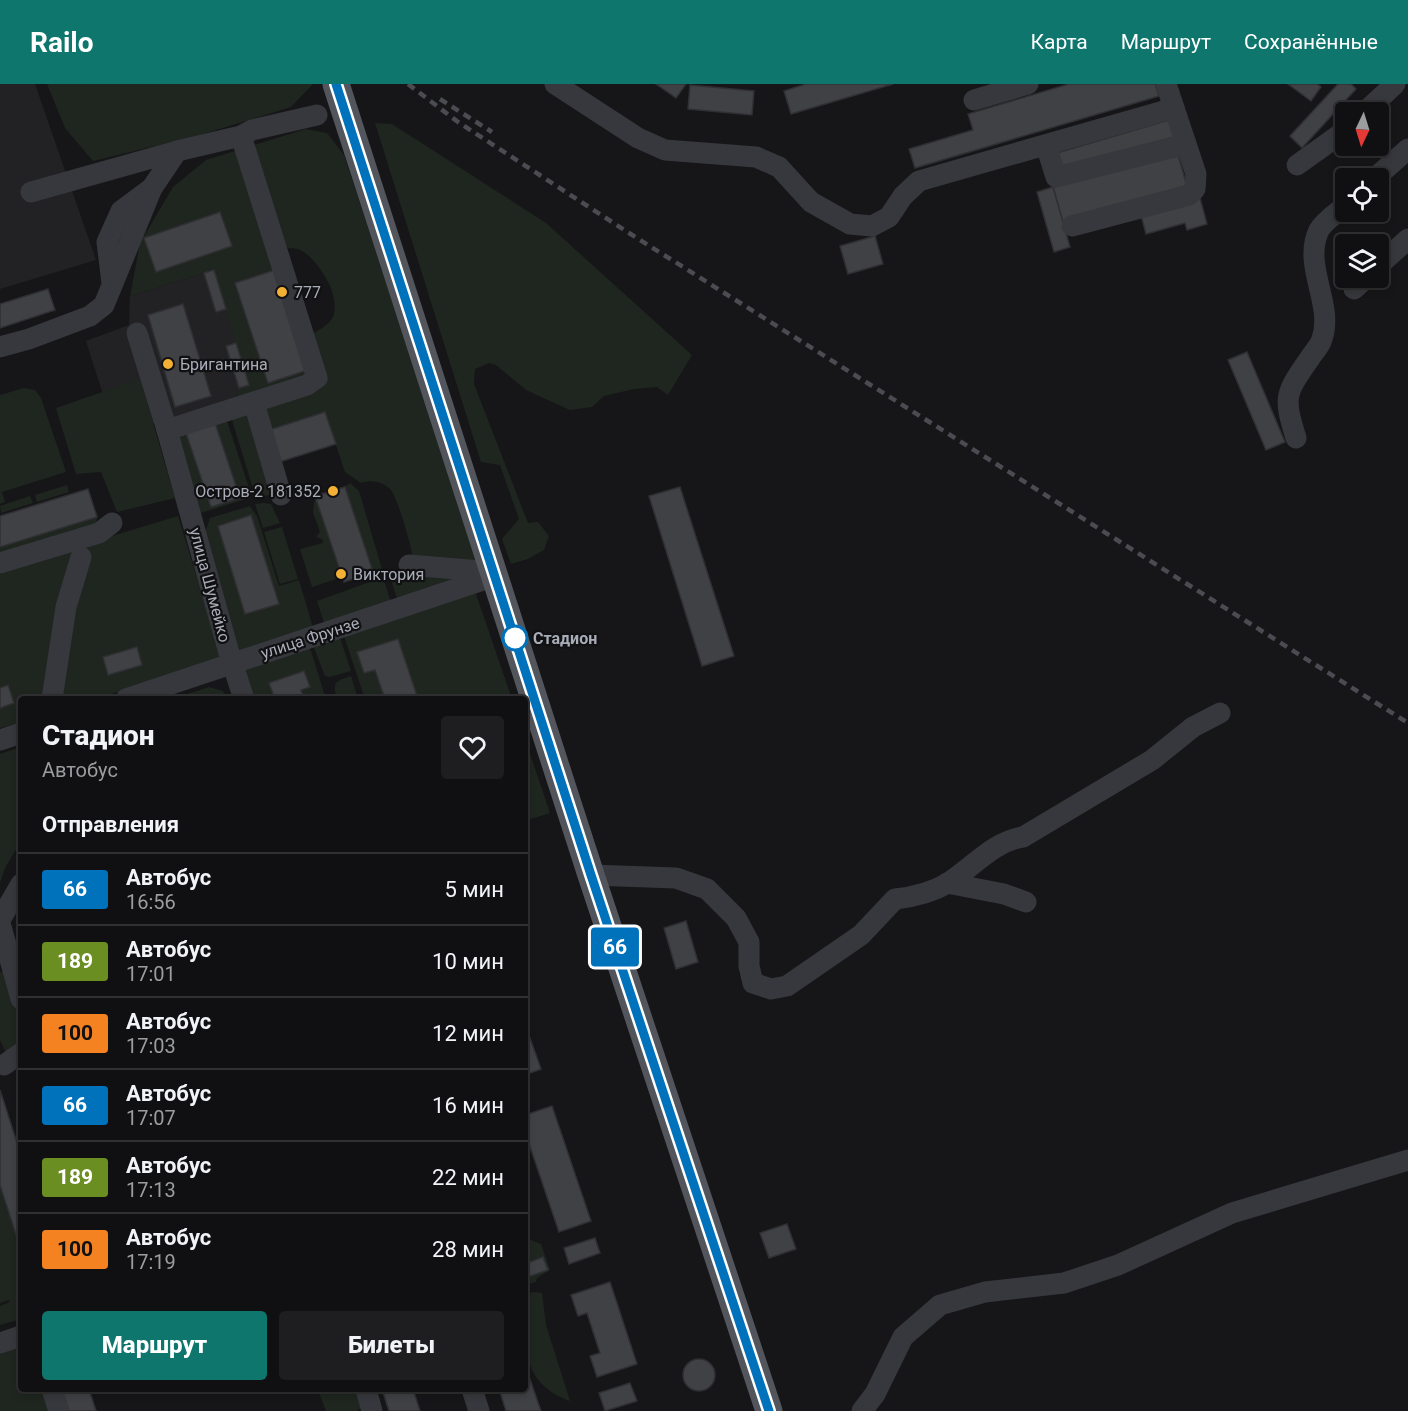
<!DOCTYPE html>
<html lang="ru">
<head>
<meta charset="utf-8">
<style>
	:root { --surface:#101012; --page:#1e1e20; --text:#f1f3f6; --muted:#9c9d9f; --line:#303032; --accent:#0f766e }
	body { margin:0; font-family:Roboto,sans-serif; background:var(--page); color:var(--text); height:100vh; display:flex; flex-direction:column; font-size:22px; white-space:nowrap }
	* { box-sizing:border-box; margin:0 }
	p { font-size:20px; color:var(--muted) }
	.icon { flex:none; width:33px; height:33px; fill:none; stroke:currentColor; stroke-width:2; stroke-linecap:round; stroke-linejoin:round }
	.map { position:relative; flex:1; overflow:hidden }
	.sheet { position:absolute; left:18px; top:612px; width:510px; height:696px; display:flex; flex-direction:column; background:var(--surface); border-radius:6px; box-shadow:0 3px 9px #0003,0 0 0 2px var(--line) }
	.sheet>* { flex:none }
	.badge { padding:0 12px; border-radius:4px; font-size:21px; line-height:39px }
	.needle { width:39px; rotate:184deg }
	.controls { position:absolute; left:1335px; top:18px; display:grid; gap:12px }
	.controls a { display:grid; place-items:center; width:54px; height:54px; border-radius:6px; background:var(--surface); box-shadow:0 3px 9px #0003,0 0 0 2px var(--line); font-size:30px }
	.map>.badge { position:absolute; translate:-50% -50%; box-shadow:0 0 0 3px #fff }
	h2 { padding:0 24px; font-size:22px; line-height:54px }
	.round { display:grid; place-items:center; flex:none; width:63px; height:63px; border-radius:6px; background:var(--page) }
	.headline { display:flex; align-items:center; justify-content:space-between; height:102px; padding:0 24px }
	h1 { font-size:28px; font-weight:800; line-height:45px }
	.cta { display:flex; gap:12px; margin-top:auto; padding:12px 24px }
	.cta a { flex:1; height:69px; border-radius:6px; background:var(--accent); color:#fff; font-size:24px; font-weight:800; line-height:69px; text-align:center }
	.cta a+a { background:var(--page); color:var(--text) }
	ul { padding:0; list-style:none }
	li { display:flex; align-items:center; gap:18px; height:72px; padding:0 24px; border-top:2px solid var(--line) }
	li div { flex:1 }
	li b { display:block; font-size:22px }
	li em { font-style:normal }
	li .badge { min-width:66px; font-weight:700; text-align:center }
	header { display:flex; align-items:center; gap:36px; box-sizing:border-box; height:84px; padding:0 30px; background:var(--accent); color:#fff }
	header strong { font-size:28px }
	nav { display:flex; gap:33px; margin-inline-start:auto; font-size:21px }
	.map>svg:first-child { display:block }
	.built { fill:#222225 }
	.green { fill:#1e261f; fill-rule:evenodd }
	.building { fill:#404145; stroke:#303034; stroke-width:1.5 }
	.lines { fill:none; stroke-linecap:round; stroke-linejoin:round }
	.minor { stroke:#37383d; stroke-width:21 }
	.major { stroke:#53555c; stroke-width:27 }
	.rail { stroke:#4a4c52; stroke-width:4.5; stroke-dasharray:8 6; stroke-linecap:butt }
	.line-casing { stroke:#fff; stroke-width:14 }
	.line { stroke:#0072bc; stroke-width:9 }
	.poi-dot { fill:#f2b134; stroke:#111113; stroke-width:2 }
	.stop-dot { fill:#fff; stroke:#0072bc; stroke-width:3 }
	.labels { text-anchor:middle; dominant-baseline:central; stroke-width:4.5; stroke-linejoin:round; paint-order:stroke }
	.poi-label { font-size:16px; fill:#a8adb8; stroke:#111113; text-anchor:start }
	.street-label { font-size:16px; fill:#a8adb8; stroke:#111113 }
	.stop-label { font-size:16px; font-weight:bold; fill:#a8adb8; stroke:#111113; text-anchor:start }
</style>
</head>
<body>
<header>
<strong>Railo</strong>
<nav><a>Карта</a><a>Маршрут</a><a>Сохранённые</a></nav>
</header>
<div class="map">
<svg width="1408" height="1327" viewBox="0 0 1408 1327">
	<rect width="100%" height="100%" fill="#161618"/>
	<g class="built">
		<polygon points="0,0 35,0 96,176 0,205"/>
		<polygon points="214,186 249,301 239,304 234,321 174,333 116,351 86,257 129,241 130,212"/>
	</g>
	<g class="green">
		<polygon points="47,0 313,0 291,23 200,51 93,77 65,44"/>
		<polygon points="375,39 392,40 546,139 692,271 668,311 657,303 634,305 604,312 592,323 570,326 526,306 496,281 489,279 475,285 474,300 528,439 538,438 549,452 544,466 528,475 511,480 502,455 519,435 500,381 481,378"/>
		<path d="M306 45 327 49 344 71 481 488 398 517 390 493 397 489 410 486C411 483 413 480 413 477 414 469 397 413 391 406 383 398 372 395 361 399L345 388 325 328 269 346 234 321 239 304 248 301 214 186 130 212 140 159 173 103 206 76ZM220 128 232 162 156 188 145 154ZM276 162C284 164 298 163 304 168 320 180 339 209 334 230 332 241 314 248 305 254ZM275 186 307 286 268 299 235 199Z"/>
		<polygon points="140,295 175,414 117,428 101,388 76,390 56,324"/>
		<polygon points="24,304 35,306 41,314 66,388 2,408 5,418 0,420 0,311"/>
		<polygon points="251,323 278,409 256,414 231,333"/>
		<path d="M217 332 227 337 251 410 246 415 201 429 192 417 172 352 178 345ZM213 336 240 413 212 423 185 346Z"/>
		<polygon points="350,399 359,407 382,485 373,488 345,403"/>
		<polygon points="67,401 69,408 37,418 35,411"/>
		<polygon points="30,412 33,419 1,429 0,422"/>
		<polygon points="315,412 342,493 312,503 300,465 323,459 322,455 316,453 320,448 313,428"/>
		<polygon points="264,419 271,420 280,439 263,444 255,420"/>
		<path d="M250 422 257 432 279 502 299 496 314 547 236 570 204 452 210 434ZM251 431 279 519 245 530 218 441Z"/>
		<path d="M178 432 222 576 95 615H21V638L0 644V624L14 619 8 601 0 604V486ZM137 563 142 581 107 590 103 573Z"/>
		<polygon points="97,433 95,448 0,476 0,463"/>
		<polygon points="282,443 298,495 280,500 264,448"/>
		<polygon points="378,495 384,496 391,519 325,542 317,517"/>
		<polygon points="475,507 512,615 418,615 398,555 357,568 364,589 375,586 385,615 365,615 343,549"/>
		<polygon points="339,551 351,587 330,593 325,592 314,564 315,559"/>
		<polygon points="307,563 311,567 326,615 304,615 301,606 304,587 269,599 275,615 247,615 239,586"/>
		<path d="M351 592 358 615H337C332 598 335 597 351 592Z"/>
		<polygon points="209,603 223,607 227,615 172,615"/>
		<polygon points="525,655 550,729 525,737"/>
		<polygon points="21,663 21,757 5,784 0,799 0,670"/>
		<path d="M0 888H3C20 910 20 936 18 962L7 971 0 956Z"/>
		<polygon points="0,1101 21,1166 21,1235 0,1241 0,1222 10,1218 9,1216 0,1219"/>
		<polygon points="529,1155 541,1160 550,1186 537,1194 536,1198 525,1201 525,1194 548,1185 525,1180 525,1156"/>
		<path d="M533 1208 542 1209 546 1241 570 1317C518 1298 525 1257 525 1210Z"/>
		<polygon points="21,1263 21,1305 45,1305 51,1327 0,1327 0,1270"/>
		<polygon points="316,1305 359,1305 365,1321 357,1327 326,1327 320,1311"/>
	</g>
	<g class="building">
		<polygon points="656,0 686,0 676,14"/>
		<polygon points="806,0 893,0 791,30 784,7"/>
		<polygon points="1069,0 1155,0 1159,12 915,84 909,65 973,46 968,30"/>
		<polygon points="1288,0 1317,0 1321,3 1311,17"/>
		<polygon points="1338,0 1351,0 1356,5 1302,64 1290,52"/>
		<polygon points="690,1 754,7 752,31 688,25"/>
		<polygon points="1169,36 1174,53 1062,86 1057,69"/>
		<polygon points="1177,67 1187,102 1063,139 1053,103"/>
		<polygon points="1053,103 1070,163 1054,168 1037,108"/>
		<polygon points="1200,114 1207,140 1187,146 1185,139 1146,150 1141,131"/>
		<polygon points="220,128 232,162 156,188 144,154"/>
		<polygon points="875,152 883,180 848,190 840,162"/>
		<polygon points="214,186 226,225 216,228 204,189"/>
		<polygon points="275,186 308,286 268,299 235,199"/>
		<polygon points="48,205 55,226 0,244 0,220"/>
		<polygon points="183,220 211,312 175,323 148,231"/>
		<polygon points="236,259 249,301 239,304 226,262"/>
		<polygon points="1247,268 1285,358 1266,366 1228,276"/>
		<polygon points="325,328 336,360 279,378 269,346"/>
		<polygon points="214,336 240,414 211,423 185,346"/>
		<polygon points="345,403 373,488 344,498 315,412"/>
		<polygon points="680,403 734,572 702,582 649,412"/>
		<polygon points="88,405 97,433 0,463 0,432"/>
		<polygon points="251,431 279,520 245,530 218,442"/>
		<polygon points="398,555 418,615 385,615 375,586 364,589 357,568"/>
		<polygon points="137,563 142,581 108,591 103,573"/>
		<polygon points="304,587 310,603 301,606 304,615 275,615 269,599"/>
		<polygon points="8,601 14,619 0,624 0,604"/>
		<polygon points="686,837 698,878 676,885 664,844"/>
		<polygon points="525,940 541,985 525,991"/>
		<polygon points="0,1006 21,1071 21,1166 0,1101"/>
		<polygon points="552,1022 591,1137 559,1148 525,1048 525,1031"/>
		<polygon points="787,1140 796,1165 769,1174 760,1149"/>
		<polygon points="595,1154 600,1169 569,1180 564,1164"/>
		<polygon points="543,1173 548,1186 525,1194 525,1180"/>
		<polygon points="610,1198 637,1280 597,1293 590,1272 600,1269 587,1229 578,1232 571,1211"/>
		<circle cx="699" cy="1291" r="16"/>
		<polygon points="525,1281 541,1327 506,1327 499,1305 525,1305"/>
		<polygon points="630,1299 637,1317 605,1327 599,1309"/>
		<polygon points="60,1305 89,1305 96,1327 67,1327"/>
		<polygon points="382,1305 413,1305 420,1327 389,1327"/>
	</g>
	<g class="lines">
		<g class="minor">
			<polyline points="555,0 638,54 665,66 756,73 779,83 811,118 850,140 872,142 889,133 903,112 919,97 1174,24"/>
			<polyline points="974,16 1028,0"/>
			<polyline points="1365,28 1395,0"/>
			<polyline points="1046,61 1056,93 1186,60"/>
			<polyline points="1297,81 1346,46"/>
			<polyline points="1375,94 1408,65"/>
			<polyline points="31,108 177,67 241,52 252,46 317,31"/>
			<polyline points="1072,142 1189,111 1195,105 1196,90 1166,0"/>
			<polyline points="1378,182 1408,155"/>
			<polyline points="112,199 107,158 121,127 152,104 177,67"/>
			<polyline points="1354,205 1366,194"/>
			<polyline points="137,249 167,346 229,569 244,615"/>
			<polyline points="0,263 29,255 90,232 104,221 152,104"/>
			<polyline points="254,319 281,411"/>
			<polyline points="167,346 307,301 317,294 241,52"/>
			<path d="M1296 354C1283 312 1285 310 1310 274 1313 269 1320 262 1322 255 1334 219 1302 182 1319 146 1324 137 1338 128 1346 121"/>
			<polyline points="0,479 99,449 112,439"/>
			<polyline points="409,481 493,488"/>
			<polyline points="52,615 66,523 81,473"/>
			<polyline points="126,615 495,492"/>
			<polyline points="0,656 21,649"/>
			<path d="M591 791 676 794 707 805 736 834 749 858V882L753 899 771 905 787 902 861 851 895 815C914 813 931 809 948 799 973 783 994 757 1023 753L1152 676 1193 643 1220 629"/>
			<polyline points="947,799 1004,810 1026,818"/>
			<polyline points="0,836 21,800"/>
			<polyline points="0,839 21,915"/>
			<polyline points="4,981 21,969"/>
			<polyline points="0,1259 21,1252"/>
			<polyline points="52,1305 59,1327"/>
			<polyline points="366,1305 372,1327"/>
			<polyline points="472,1305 479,1327"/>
			<polyline points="862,1327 875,1310 903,1253 940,1221 985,1208 1064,1199 1118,1181 1232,1129 1408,1076"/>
		</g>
		<polyline class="major" points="336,0 591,791 769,1327"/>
		<g class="rail">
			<polyline points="408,0 458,38 629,149 1408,639"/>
			<polyline points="440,15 492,48"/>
		</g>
	</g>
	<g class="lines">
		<g class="line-casing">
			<polyline id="line" points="336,0 591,791 769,1327"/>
		</g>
		<use href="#line" class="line"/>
	</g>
	<g class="poi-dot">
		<circle cx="282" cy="208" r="6"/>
		<circle cx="168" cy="280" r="6"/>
		<circle cx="333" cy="407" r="6"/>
		<circle cx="341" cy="490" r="6"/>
	</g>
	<circle class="stop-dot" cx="515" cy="554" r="12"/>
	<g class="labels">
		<g class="poi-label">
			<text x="294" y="208">777</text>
			<text x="180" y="280">Бригантина</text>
			<text x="321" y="407" text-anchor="end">Остров-2 181352</text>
			<text x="353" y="490">Виктория</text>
		</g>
		<g class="street-label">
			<text transform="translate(210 501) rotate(75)">улица Шумейко</text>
			<text transform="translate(310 554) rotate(-18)">улица Фрунзе</text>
		</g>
		<g class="stop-label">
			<text x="533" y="554">Стадион</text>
		</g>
	</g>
</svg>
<div class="controls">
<a><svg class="needle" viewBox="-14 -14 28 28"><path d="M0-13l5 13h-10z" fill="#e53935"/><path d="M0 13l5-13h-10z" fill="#9c9d9f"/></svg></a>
<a><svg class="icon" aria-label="locate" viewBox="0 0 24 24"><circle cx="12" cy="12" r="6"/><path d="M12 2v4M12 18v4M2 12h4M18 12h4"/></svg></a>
<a><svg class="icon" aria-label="layers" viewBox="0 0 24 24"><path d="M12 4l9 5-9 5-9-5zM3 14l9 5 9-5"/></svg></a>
</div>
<b class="badge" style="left:615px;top:863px;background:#0072bc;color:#fff">66</b>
<section class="sheet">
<div class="headline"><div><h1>Стадион</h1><p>Автобус</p></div><a class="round"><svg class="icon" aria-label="heart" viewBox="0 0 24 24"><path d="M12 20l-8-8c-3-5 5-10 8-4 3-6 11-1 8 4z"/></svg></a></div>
<h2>Отправления</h2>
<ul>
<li><span class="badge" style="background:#0072bc;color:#fff">66</span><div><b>Автобус</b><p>16:56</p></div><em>5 мин</em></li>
<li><span class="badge" style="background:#6b8e23;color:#fff">189</span><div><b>Автобус</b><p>17:01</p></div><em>10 мин</em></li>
<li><span class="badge" style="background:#f58220;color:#111">100</span><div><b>Автобус</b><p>17:03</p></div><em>12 мин</em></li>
<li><span class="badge" style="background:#0072bc;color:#fff">66</span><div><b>Автобус</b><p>17:07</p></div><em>16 мин</em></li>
<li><span class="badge" style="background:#6b8e23;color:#fff">189</span><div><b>Автобус</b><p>17:13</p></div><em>22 мин</em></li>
<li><span class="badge" style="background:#f58220;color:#111">100</span><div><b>Автобус</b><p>17:19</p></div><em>28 мин</em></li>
</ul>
<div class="cta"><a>Маршрут</a><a>Билеты</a></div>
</section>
</div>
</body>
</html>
